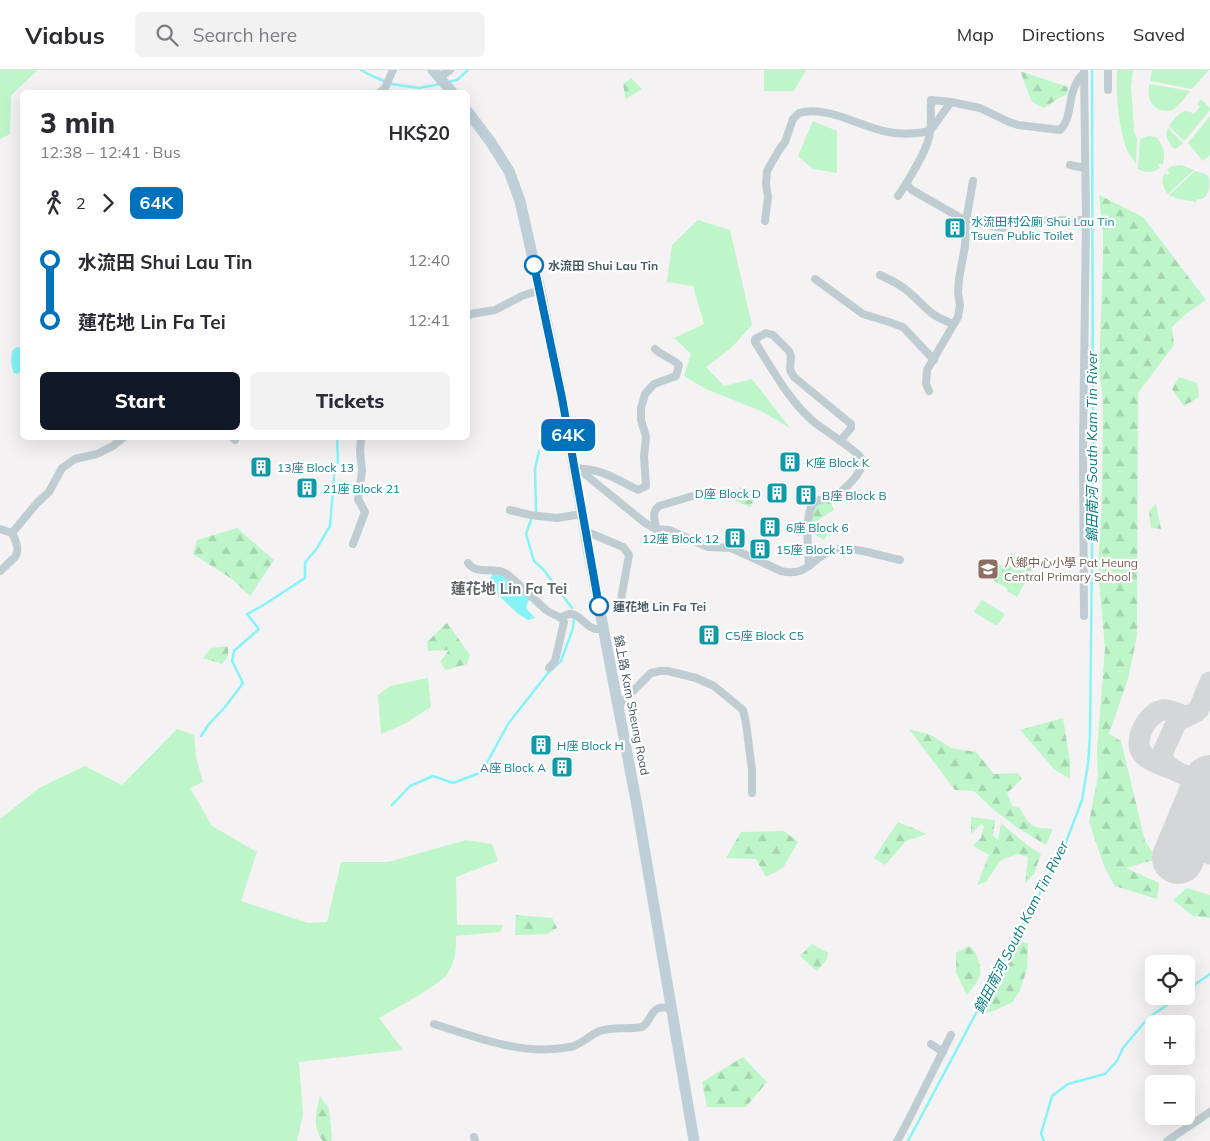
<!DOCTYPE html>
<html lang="en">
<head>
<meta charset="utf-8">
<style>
	:root { --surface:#fff; --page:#f2f2f3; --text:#2b2b33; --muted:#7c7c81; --line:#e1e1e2; --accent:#111827 }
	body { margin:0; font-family:Mulish,"Noto Sans TC",sans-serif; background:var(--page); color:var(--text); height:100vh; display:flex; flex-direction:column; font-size:19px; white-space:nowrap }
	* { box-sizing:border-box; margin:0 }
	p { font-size:16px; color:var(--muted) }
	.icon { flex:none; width:28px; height:28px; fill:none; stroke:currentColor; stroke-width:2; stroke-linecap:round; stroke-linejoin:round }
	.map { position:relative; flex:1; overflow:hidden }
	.details { position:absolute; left:20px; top:20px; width:450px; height:350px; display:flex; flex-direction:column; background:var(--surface); border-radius:8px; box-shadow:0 5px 20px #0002 }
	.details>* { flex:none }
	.badge { padding:0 10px; border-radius:8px; font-size:18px; line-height:32px }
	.buttons { position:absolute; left:1145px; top:885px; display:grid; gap:10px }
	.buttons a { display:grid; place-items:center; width:50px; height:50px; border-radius:8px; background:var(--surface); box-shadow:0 5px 20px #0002; font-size:25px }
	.map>.badge { position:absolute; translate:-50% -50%; box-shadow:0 0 0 2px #fff }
	.legs { display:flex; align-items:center; gap:8px; height:55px; padding:0 20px; font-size:16px }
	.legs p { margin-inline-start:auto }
	.head { display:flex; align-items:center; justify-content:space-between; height:85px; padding:0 20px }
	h1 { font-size:28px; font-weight:800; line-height:38px }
	.action { display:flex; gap:10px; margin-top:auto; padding:10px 20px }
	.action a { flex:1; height:58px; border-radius:8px; background:var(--accent); color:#fff; font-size:20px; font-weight:800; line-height:58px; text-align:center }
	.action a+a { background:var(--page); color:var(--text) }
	ul { padding:0 20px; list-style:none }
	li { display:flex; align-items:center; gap:18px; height:60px; font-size:19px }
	li i { display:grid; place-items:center; width:8px; height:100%; margin:0 6px; background:currentColor }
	li i::after { content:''; width:12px; height:12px; margin:-6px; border:4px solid; border-radius:50%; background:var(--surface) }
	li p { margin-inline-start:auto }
	li:first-child i { background:linear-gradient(#0000 50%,currentColor 0) }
	li:last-child i { background:linear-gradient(currentColor 50%,#0000 0) }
	header { display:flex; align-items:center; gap:30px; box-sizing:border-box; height:70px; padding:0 25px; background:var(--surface); border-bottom:1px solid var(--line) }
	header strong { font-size:24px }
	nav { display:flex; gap:28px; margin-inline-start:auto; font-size:18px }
	.search { width:350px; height:45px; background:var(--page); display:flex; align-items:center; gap:12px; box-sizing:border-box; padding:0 18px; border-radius:8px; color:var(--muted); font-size:19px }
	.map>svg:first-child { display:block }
	.green { fill:#bef5c9 }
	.forest { fill:url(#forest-firs) }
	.park { fill:url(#park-crowns) }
	.water { fill:#86f4f7 }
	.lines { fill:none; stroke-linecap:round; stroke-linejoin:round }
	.stream { stroke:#86f4f7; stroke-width:2.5 }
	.taxiway { stroke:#d4d6d8; stroke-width:21 }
	.runway { stroke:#d4d6d8; stroke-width:52 }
	.minor { stroke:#bfcdd3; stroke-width:8 }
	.secondary { stroke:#becfd8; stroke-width:11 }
	.line-1-casing { stroke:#fff; stroke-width:11 }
	.line-1 { stroke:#0072bc; stroke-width:8 }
	.stop-1-dot { fill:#fff; stroke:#0072bc; stroke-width:2.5 }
	.labels { text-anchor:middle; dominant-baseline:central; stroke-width:4.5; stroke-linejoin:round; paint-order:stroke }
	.culture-label { font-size:12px; fill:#0d838f; stroke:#fff; text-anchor:start }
	.stop-label { font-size:12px; font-weight:bold; fill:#475b63; stroke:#fff; text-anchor:start }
	.education-label { font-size:12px; fill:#785e54; stroke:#fff; text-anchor:start }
	.street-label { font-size:12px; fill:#475b63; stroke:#fff }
	.water-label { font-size:14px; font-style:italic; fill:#067e81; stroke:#fff }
	.quarter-label { font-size:15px; font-weight:bold; fill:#5e6468; stroke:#fff }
</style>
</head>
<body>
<header>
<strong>Viabus</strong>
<div class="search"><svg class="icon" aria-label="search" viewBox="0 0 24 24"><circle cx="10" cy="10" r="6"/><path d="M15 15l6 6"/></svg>Search here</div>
<nav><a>Map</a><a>Directions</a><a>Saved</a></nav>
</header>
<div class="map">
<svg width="1210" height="1071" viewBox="0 0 1210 1071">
	<defs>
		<pattern id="forest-firs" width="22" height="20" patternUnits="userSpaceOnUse" patternTransform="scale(1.25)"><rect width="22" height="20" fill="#bef5c9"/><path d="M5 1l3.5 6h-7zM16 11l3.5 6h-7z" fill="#a5d4af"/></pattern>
		<pattern id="park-crowns" width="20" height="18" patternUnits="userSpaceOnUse" patternTransform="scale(1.25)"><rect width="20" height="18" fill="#bef5c9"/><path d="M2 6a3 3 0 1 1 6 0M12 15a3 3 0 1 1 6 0" fill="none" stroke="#a5d4af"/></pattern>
	</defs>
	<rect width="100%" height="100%" fill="#f5f2f3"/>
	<g class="green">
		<polygon points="0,0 38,0 11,25 10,64 0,69"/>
		<polygon points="764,0 806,0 794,21 764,21"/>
		<path d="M1117 0H1133L1131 17 1134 58 1133 59 1137 68 1136 94C1133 89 1129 85 1127 80 1118 57 1116 24 1117 0Z"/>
		<polygon points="1152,0 1209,0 1192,19 1150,11"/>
		<path d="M1149 14 1190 21C1186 26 1180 35 1174 39 1166 44 1153 39 1150 30 1148 25 1149 19 1149 14Z"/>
		<path d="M1201 29 1210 38V40L1184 71 1169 56C1176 47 1182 36 1194 44L1200 37 1197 34Z"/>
		<polygon points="1210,46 1210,85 1203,91 1188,73"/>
		<polygon points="813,51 837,61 837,103 813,99 798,86"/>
		<path d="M1168 58 1183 73 1176 79 1173 78C1168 71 1164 66 1168 58Z"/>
		<path d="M1149 66 1156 67C1163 75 1167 84 1162 95L1160 93 1158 95 1160 98C1153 103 1146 103 1138 99L1140 69Z"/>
		<path d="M1179 95 1184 96 1194 100 1168 124C1163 117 1160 111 1165 103L1167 105 1170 103 1167 100 1170 97Z"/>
		<path d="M1195 101C1199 102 1205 103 1208 106 1210 110 1210 123 1205 127 1202 129 1201 129 1197 129L1196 132 1179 129 1169 125Z"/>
		<polygon points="698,150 730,160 752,255 731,278 706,297 724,316 752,309 790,358 761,341 706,319 684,306 691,284 674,268 704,254 693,216 667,212 672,175"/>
		<polygon points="982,530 1005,544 997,556 974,542"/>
		<polygon points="428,608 431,637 404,654 381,664 378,625 390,616"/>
		<path d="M177 659 194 665 196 687 203 712 190 718 212 756 257 782 241 831 308 853 327 852 341 792H388L466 770 492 774 498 791 456 807 457 855H503L500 862 456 866C456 881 456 889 448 903 442 914 392 940 379 948L403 980 299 992 303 1045 297 1071H0V749L39 718 85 696 122 715Z"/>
	</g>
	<g class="forest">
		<polygon points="1020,1 1068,17 1067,24 1059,28 1044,38 1032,32"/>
		<polygon points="631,8 642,19 626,29 623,14"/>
		<polygon points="1099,125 1143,147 1206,230 1186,244 1172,257 1174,275 1138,323 1137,566 1128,609 1109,664 1121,671 1145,771 1157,789 1126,798 1159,813 1157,829 1115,816 1105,798 1089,752 1098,706 1097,681 1105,578 1098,499 1102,425 1103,327 1099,303 1103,185 1103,161"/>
		<polygon points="1179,307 1197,313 1199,327 1184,336 1172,319"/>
		<polygon points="740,417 756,424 753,433 750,437 735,431"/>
		<polygon points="831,432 834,440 818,450 829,463 824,470 809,460 811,445 817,433"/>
		<polygon points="1156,434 1161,459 1151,458 1149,441"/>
		<polygon points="237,458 274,490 250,526 232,509 193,484 197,470"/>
		<polygon points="447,553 470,585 467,594 446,600 440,592 449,580 428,581 427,572"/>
		<polygon points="228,576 228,586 222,594 203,588 211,578"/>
		<polygon points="1063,648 1070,692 1070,709 1055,700 1020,660"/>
		<path d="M909 659 931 665 951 678 976 682 994 704 1018 703 1022 709 1007 723 1012 736 1020 738C1030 757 1032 758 1053 759L1046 775 1018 758 994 740 974 721 955 720Z"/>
		<polygon points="971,747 995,750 993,766 998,770 1001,753 1027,775 1041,784 1034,804 1025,814 1028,787 1018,784 1001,790 986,812 977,815 989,785 973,776 981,768 984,756 981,754 971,764"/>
		<polygon points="898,752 927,764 906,771 885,795 874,788"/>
		<polygon points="784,761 798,772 783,798 766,807 756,789 726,788 741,762"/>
		<polygon points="1187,818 1210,825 1210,848 1193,846 1173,830"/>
		<polygon points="516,845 552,848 557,858 547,864 515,865"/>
		<polygon points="1020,872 1028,873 1027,899 1020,920 1013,932 996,940 983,943 993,922"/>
		<polygon points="812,874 828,883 827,889 817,901 800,886"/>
		<path d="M969 876C975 880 976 883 978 889 984 907 978 911 967 925L956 903V883Z"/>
		<polygon points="743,987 767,1012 746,1037 707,1037 702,1012"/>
		<path d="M320 1026 329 1039 332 1068 331 1071H323C312 1059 316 1041 320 1026Z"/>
	</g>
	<polygon class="park" points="1011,483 1033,498 1017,527 1007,521 1008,519 993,510 994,507 984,501 991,490 1002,496"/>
	<g class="water">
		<path d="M22 276V301L17 304 14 303C11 298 10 282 14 279 15 278 22 276 22 276Z"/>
		<polygon points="494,503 502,504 530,528 527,534 526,538 535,548 528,550 517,543 486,513"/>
	</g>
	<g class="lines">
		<g class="stream">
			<polyline points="361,0 370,5 391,14 419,18 440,14"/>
			<polyline points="448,12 457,10 468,0"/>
			<polyline points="540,373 547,352"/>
			<polyline points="536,441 535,399 539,381"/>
			<polyline points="531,450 526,464 534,491 543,499 572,538"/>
			<polyline points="201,666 209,654 226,636 243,613 232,591 234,581 259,559 247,544 262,536 305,508 305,493 317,478 330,456 334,406 338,392 337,368"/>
			<polyline points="392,735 410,716 433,706 453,713 482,702 508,654 548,603 561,591 573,558 574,548"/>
			<polyline points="1186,921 1210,904"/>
			<polyline points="908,1071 1063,780 1082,730 1088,694 1090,666 1093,389 1092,0"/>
			<polyline points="1044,1071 1041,1064 1052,1026 1068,1014 1105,1004 1117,991 1123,978 1148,948 1180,926"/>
		</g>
		<g class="taxiway">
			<path d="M1210 612 1199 639 1196 642 1177 651 1163 682 1162 690C1174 703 1193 710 1210 710"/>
			<path d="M1169 698C1160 694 1148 691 1142 683 1132 669 1150 637 1168 640 1174 641 1181 645 1186 647"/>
			<polyline points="1210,778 1209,781 1210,784"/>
		</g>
		<polyline class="runway" points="1178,788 1210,711"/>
		<g class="minor">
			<polyline points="1084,0 1086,150 1083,377 1084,546"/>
			<polyline points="439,8 450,0"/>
			<polyline points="1108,20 1108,0"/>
			<polyline points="380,22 385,18 393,0"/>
			<path d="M951 32 931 30C930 40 932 51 930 61 929 77 914 100 906 114L912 120 966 151 1003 158 1010 151 1086 150"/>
			<polyline points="1070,95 1085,98"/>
			<polyline points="898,126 906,114"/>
			<path d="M765 151 768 127 766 114 767 101 779 80 785 72 793 49 799 43C828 35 860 57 888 62 903 65 916 64 930 61L951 32 980 38 1009 52 1018 55 1060 60C1074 48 1065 21 1084 3"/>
			<path d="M880 205C891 210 902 215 910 223 928 239 930 246 954 254"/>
			<polyline points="815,209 863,244 889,252 903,257 934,290"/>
			<polyline points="468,246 471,244 495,240 522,226 540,220"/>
			<polyline points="929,321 926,314 927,300 958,247 960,235 958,223 959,209 965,176 966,151 973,111"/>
			<polyline points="233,368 235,370"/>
			<path d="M574 396 582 399 586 405 645 453 656 459 669 460 708 477 731 478 781 501C809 508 813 485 834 480 854 476 880 486 900 490"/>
			<path d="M582 399C602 399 620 411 638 420L646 416 644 387 646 367 641 350V338L645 324 654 314 676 306 679 295C672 288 662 286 655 279"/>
			<polyline points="510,440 530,445 557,448 582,444"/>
			<path d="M0 459 12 463C16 471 20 480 15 487L0 501"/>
			<path d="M656 459C655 450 651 442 659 436L696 425"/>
			<polyline points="585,461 623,477 629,485 621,529"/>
			<polyline points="12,463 37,433 49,422 62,398 75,389 97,384 113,376 123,368"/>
			<polyline points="353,474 365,442 358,429 362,401 360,381 361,368"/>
			<path d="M468 493C477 506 492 496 505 503 508 504 511 508 514 510 525 520 535 530 546 540 551 544 558 545 563 550L564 552 555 591 549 598"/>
			<path d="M809 496C808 482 805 448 812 435 816 428 826 430 832 427 842 423 865 401 862 390 861 383 822 359 814 352 789 331 773 300 755 272V269L766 263 773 265 789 281 791 286 790 300 794 307 851 354V358L840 371"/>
			<path d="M561 548C578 536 581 555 595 559 596 559 603 559 604 559"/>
			<polyline points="618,636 651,603 660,601 668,601 696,608 714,616 743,640 746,653 752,700 752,723"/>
			<path d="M434 954C478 968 523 986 570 977 581 975 589 965 600 961 613 956 629 960 642 957 650 953 650 941 659 938 663 937 668 938 672 938"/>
			<polyline points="931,974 943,982"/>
			<polyline points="474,1067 475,1071"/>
			<polyline points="897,1071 900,1066 908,1051 951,965"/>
			<polyline points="1167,1071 1210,1042"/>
		</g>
		<g class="secondary">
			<polyline points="433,0 452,22"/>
			<polyline points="468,42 490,71 509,101 520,131 540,220 562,328 588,478 637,736 694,1071"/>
		</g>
	</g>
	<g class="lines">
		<g class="line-1-casing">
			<polyline id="line-1" points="534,195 562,328 599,536"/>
		</g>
		<use href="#line-1" class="line-1"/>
	</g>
	<defs>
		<g id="building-square" transform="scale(1.125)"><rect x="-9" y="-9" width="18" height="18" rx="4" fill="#0f9aa8" stroke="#fff"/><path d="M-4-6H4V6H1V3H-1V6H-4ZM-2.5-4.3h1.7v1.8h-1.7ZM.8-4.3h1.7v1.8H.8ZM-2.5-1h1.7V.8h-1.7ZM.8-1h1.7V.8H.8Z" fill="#fff"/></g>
		<g id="school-square" transform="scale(1.125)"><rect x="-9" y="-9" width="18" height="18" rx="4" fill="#8d6e63" stroke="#fff"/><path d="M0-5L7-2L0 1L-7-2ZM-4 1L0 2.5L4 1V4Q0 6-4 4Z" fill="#fff"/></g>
	</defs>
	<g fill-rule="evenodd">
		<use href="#building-square" x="955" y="158"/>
		<use href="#building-square" x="790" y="392"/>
		<use href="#building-square" x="261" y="397"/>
		<use href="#building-square" x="307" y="418"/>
		<use href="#building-square" x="777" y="423"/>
		<use href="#building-square" x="806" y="425"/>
		<use href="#building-square" x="770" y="457"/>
		<use href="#building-square" x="735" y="468"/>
		<use href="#building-square" x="760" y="479"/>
		<use href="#school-square" x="988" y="499"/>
		<use href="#building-square" x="709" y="565"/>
		<use href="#building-square" x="541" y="675"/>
		<use href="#building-square" x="562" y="697"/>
	</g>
	<g class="stop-1-dot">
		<circle cx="534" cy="195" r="9"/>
		<circle cx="599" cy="536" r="9"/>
	</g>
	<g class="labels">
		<g class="culture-label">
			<text x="971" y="151">水流田村公廁 Shui Lau Tin<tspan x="971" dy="14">Tsuen Public Toilet</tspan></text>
			<text x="806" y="392">K座 Block K</text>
			<text x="277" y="397">13座 Block 13</text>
			<text x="323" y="418">21座 Block 21</text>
			<text x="761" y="423" text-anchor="end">D座 Block D</text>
			<text x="822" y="425">B座 Block B</text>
			<text x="786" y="457">6座 Block 6</text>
			<text x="719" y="468" text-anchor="end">12座 Block 12</text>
			<text x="776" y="479">15座 Block 15</text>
			<text x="725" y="565">C5座 Block C5</text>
			<text x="557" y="675">H座 Block H</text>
			<text x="546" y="697" text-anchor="end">A座 Block A</text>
		</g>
		<g class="stop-label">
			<text x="548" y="195">水流田 Shui Lau Tin</text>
			<text x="613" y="536">蓮花地 Lin Fa Tei</text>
		</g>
		<g class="education-label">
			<text x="1004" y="492">八鄉中心小學 Pat Heung<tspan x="1004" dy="14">Central Primary School</tspan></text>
		</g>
		<g class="street-label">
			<text transform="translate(632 635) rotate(79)">錦上路 Kam Sheung Road</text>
		</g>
		<g class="water-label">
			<text transform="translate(1092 377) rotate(-90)">錦田南河 South Kam Tin River</text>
			<text transform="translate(1021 857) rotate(-63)">錦田南河 South Kam Tin River</text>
		</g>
		<g class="quarter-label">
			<text x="509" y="518">蓮花地 Lin Fa Tei</text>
		</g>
	</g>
</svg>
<div class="buttons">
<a><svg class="icon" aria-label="locate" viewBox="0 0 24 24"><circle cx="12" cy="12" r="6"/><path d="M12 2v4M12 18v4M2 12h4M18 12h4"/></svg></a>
<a>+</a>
<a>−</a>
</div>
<b class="badge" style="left:568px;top:365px;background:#0072bc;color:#fff">64K</b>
<section class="details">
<div class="head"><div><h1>3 min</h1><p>12:38 – 12:41 · Bus</p></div><b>HK$20</b></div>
<div class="legs"><svg class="icon" aria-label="walk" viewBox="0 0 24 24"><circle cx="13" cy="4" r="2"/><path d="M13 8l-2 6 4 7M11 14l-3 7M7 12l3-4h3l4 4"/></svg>2<svg class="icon" aria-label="forward" viewBox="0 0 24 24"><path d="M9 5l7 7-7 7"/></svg><b class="badge" style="background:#0072bc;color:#fff">64K</b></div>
<ul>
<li><i style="color:#0072bc"></i><b>水流田 Shui Lau Tin</b><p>12:40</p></li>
<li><i style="color:#0072bc"></i><b>蓮花地 Lin Fa Tei</b><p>12:41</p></li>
</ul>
<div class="action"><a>Start</a><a>Tickets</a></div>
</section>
</div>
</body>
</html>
